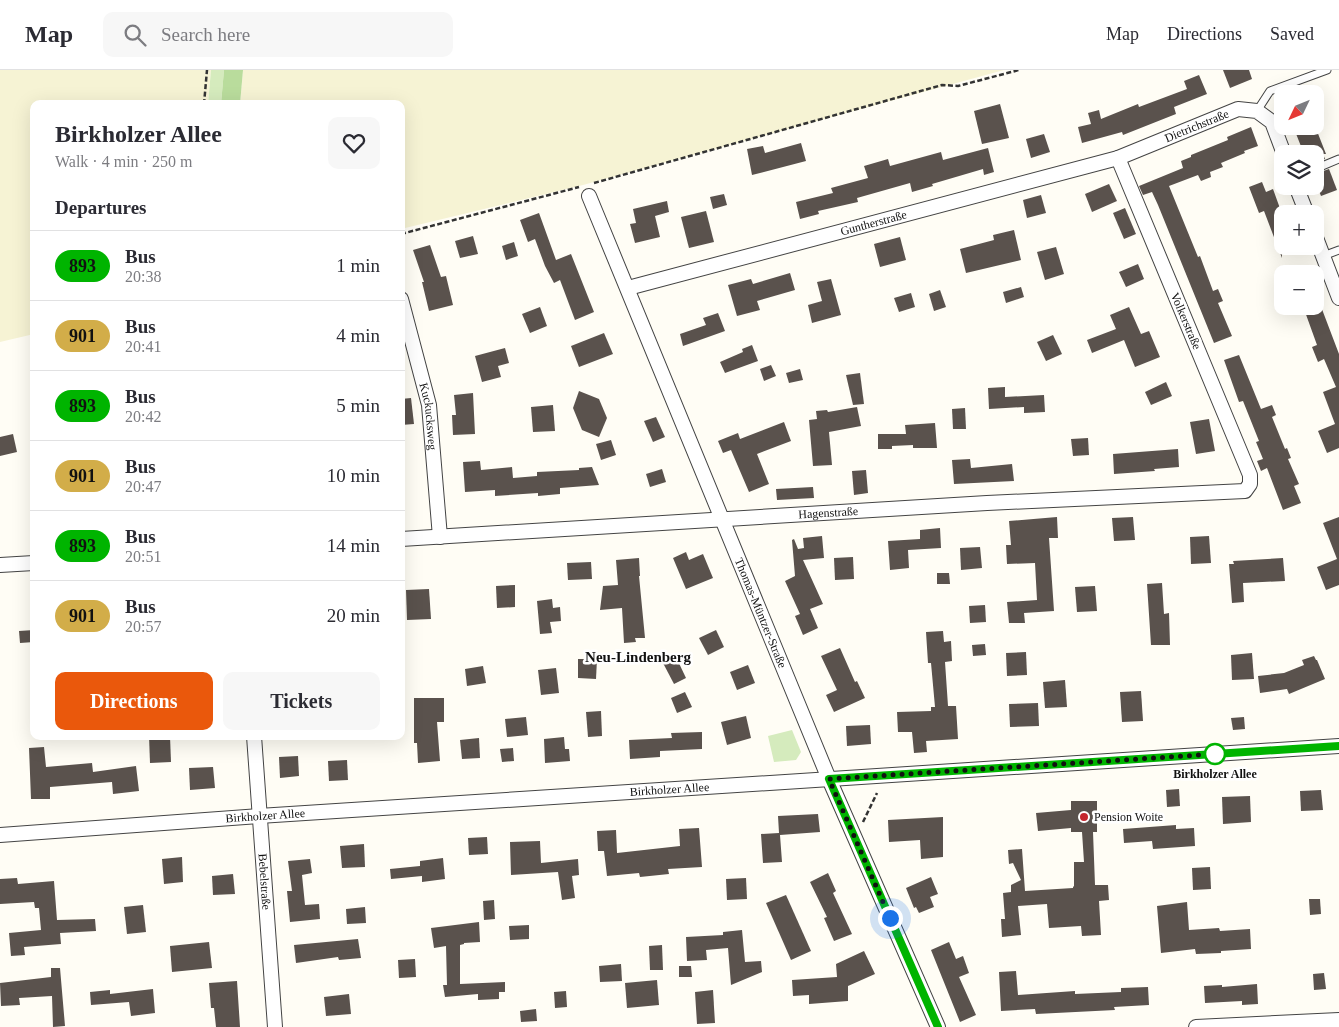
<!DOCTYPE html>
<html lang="en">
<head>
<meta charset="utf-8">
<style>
	:root { --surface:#fff; --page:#f7f7f7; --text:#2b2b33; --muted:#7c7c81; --line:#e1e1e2; --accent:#ea580c }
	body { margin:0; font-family:"Times New Roman",serif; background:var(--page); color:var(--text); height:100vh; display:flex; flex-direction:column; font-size:19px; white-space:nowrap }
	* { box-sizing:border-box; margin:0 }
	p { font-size:16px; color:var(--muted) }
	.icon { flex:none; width:28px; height:28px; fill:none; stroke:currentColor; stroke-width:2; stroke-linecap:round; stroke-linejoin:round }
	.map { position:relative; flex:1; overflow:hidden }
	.panel { position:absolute; left:30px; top:30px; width:375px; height:640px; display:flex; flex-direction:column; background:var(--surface); border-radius:10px; box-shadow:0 5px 20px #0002 }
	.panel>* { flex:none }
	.badge { padding:0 10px; border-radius:16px; font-size:18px; line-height:32px }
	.needle { width:32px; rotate:227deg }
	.fabs { position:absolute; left:1274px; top:15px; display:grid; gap:10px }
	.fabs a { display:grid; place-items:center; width:50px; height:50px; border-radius:10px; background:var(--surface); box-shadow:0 5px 20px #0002; font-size:25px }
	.you { position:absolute; width:25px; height:25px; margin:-12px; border:4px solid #fff; border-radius:50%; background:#1a73e8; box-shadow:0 0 0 8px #1a73e833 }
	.map>.badge { position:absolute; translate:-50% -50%; box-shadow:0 0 0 2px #fff }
	h2 { padding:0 25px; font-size:19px; line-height:45px }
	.round { display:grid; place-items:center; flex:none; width:52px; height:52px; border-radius:10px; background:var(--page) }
	.overview { display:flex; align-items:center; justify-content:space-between; height:85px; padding:0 25px }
	h1 { font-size:24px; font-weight:600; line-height:38px }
	.action { display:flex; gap:10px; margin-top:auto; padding:10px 25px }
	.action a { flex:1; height:58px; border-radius:10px; background:var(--accent); color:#fff; font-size:20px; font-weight:600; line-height:58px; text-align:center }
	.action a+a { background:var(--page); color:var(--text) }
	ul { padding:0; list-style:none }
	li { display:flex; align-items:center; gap:15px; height:70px; padding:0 25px; border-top:1px solid var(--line) }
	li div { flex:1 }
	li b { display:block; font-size:19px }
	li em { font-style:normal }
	li .badge { min-width:55px; font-weight:700; text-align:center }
	header { display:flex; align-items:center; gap:30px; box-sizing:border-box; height:70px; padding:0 25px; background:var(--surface); border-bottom:1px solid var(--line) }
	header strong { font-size:24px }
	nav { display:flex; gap:28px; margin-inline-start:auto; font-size:18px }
	.search { width:350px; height:45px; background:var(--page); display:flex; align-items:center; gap:12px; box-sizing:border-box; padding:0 18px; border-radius:10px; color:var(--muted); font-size:19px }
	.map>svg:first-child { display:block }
	.farmland { fill:#f6f3d4 }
	.green { fill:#d5ebbd }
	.forest { fill:#b9dc9c }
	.building { fill:#5a524d }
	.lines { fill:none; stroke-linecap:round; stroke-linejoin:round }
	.service-casing { stroke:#444; stroke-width:9 }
	.minor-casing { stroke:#444; stroke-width:16 }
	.path { stroke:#333; stroke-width:2.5; stroke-dasharray:5 2.5; stroke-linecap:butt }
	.service { stroke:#fff; stroke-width:7 }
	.minor { stroke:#fff; stroke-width:14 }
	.line-casing { stroke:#fff; stroke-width:11 }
	.line { stroke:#00b400; stroke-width:8 }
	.walk { stroke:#111; stroke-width:5; stroke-dasharray:0 9 }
	.stop-dot { fill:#fff; stroke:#00b400; stroke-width:2.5 }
	.poi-dot { fill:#c4262e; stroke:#fff; stroke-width:2 }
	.labels { text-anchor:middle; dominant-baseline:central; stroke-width:5; stroke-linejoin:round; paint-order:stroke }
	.street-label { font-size:12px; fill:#111; stroke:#fff }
	.stop-label { font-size:12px; font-weight:bold; fill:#111; stroke:#fff }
	.poi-label { font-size:12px; fill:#111; stroke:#fff; text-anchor:start }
	.quarter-label { font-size:15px; font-weight:bold; fill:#111; stroke:#fff }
</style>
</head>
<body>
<header>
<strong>Map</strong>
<div class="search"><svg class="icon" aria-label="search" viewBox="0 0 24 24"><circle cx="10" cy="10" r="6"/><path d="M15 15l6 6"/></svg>Search here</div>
<nav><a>Map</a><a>Directions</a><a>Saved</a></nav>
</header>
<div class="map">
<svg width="1339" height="957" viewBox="0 0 1339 957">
	<rect width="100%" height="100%" fill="#fffdf5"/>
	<g class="farmland">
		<polygon points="0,0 211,0 208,34 34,34 34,264 0,272"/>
		<polygon points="243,0 1004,0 583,115 401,159 401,34 240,34"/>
	</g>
	<g class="green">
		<polygon points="211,0 224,0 221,34 208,34"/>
		<polygon points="792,660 801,682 796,690 774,692 768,666"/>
	</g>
	<polygon class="forest" points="224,0 243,0 240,34 221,34"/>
	<g class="building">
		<polygon points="1223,0 1249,0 1252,9 1230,18"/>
		<polygon points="1199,5 1207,24 1174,37 1176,44 1123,65 1122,62 1082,73 1078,57 1091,54 1088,43 1099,40 1101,49 1138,34 1139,37 1187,19 1184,11"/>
		<polygon points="1000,34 1009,68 982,74 974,41"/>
		<polygon points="1293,56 1315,56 1326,84 1323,84 1325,89 1315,93 1315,84 1304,84"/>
		<polygon points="1251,57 1258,76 1244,81 1245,83 1221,93 1223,97 1210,102 1211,107 1201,111 1198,105 1169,116 1198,187 1200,186 1213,221 1218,219 1223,231 1218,233 1232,266 1214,273 1158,135 1152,122 1143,125 1139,116 1183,98 1181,91 1191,87 1191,85 1228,70 1227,67"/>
		<polygon points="1044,64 1050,82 1031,88 1026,69"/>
		<polygon points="801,73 806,91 752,105 747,79 763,76 765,83"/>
		<polygon points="988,78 994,102 984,105 983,99 932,114 933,116 912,122 910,113 857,128 858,132 818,141 819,144 800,149 796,132 833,123 831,118 868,108 864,96 888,89 890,96 941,82 943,90"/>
		<polygon points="1329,99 1337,120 1321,126 1315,111 1315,104"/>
		<polygon points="1262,112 1266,122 1273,119 1282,144 1282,188 1264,141 1259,143 1249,117"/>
		<polygon points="1109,114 1117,131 1092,142 1085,124"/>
		<polygon points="724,124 727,135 713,139 710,127"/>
		<polygon points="1041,125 1046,143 1027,148 1023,130"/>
		<polygon points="667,131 669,142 655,146 660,167 635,173 630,154 636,153 633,139"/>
		<polygon points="1125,138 1136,164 1124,169 1113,143"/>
		<polygon points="706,141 714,172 689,178 681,147"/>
		<polygon points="539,143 556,190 571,184 594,242 575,250 560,210 554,213 545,196 535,169 528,172 520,150"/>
		<polygon points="1014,160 1021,190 966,203 960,179 994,170 993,165"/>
		<polygon points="473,166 478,184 460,188 455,171"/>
		<polygon points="900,167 906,190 880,197 874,174"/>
		<polygon points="514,172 518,186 506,190 502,176"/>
		<polygon points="430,175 441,207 446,206 453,235 429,241 422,212 424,212 413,180"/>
		<polygon points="1056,177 1064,204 1045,210 1037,182"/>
		<polygon points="1138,194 1144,209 1126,217 1119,202"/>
		<polygon points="790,203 795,220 757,231 760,240 737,246 728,215 751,209 753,214"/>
		<polygon points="831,209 841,245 812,253 808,235 822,231 817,212"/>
		<polygon points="1021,217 1024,227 1006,233 1003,222"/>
		<polygon points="940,220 946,237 934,241 929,224"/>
		<polygon points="911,223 915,237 899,242 894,228"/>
		<polygon points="1320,234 1339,284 1339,378 1327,383 1318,361 1335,354 1323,322 1336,317 1324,289 1318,292 1312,277 1317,275 1304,239"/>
		<polygon points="540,237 547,256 530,263 522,244"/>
		<polygon points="1129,237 1141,264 1149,261 1160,287 1135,297 1124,270 1092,283 1087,270 1116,259 1110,245"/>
		<polygon points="718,243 725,261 683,276 680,264 706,255 703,248"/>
		<polygon points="604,263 613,284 579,297 571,276"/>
		<polygon points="1053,265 1062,284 1046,291 1037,272"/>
		<polygon points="752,275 758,291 725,303 720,292 743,282 742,279"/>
		<polygon points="505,278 509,293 498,296 501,307 482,312 475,286"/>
		<polygon points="1239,285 1261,339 1272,335 1276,345 1272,347 1285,379 1287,378 1291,388 1288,389 1299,414 1294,416 1301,433 1283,440 1267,398 1261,401 1257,391 1263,389 1256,372 1259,371 1243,331 1239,332 1224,290"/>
		<polygon points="771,295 776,306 764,311 760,299"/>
		<polygon points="800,299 803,310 789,313 786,303"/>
		<polygon points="860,303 864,334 853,335 846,305"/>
		<polygon points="1166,312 1172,326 1151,335 1145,322"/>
		<polygon points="1005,317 1005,327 1044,325 1045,342 1024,343 1024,337 989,339 988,318"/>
		<polygon points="579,321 599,329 607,348 599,367 582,360 573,338"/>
		<polygon points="473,323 475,364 453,365 452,345 456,345 454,325"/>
		<polygon points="411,328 414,354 401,355 401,329"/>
		<polygon points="553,335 555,361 533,362 531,337"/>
		<polygon points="857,337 861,356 829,362 832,395 813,396 809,350 817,349 816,341 827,340 828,342"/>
		<polygon points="965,338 966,359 953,359 952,339"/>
		<polygon points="656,347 665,367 653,372 644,351"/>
		<polygon points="1209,349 1215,381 1196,384 1190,352"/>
		<polygon points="784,352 791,371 757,384 769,414 749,422 731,380 723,383 718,371 738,363 740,369"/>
		<polygon points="935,353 937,378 913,378 913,375 892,376 892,379 878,379 878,364 906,364 905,355"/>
		<polygon points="13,364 17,382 0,386 0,367"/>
		<polygon points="1088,368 1089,385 1073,386 1071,369"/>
		<polygon points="611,370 616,385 601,390 596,374"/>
		<polygon points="1178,379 1179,397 1154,399 1155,401 1114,404 1113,384"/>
		<polygon points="970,389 971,398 1012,394 1014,411 954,414 952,390"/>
		<polygon points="480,391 481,400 512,397 513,408 537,406 537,402 579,400 579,398 592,397 599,415 560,418 560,424 538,426 538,423 495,426 495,420 465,422 463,392"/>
		<polygon points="662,399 666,412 650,417 646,404"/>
		<polygon points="866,400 868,423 854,425 852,401"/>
		<polygon points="813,417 814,428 777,430 776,419"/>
		<polygon points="1057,447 1058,468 1049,468 1054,541 1024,543 1025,553 1009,553 1007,532 1037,530 1035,493 1007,494 1006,475 1011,475 1009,451"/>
		<polygon points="1133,447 1135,470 1114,471 1112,448"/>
		<polygon points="1339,447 1339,515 1326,520 1317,497 1337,489 1323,453"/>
		<polygon points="940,458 941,478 908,480 909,498 890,500 888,471 920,469 920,460"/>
		<polygon points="822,466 824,488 803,490 823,534 810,539 818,558 803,565 795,546 800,544 785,511 795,506 792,470 794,469 798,479 804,478 803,468"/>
		<polygon points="1209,466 1211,493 1191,494 1190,467"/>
		<polygon points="980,477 982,498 961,500 960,478"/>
		<polygon points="686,482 689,490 703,484 713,508 686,519 673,488"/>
		<polygon points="853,487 854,509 835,510 834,488"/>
		<polygon points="639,488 640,506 639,506 645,568 635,568 636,572 624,573 622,538 600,540 603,516 618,515 616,490"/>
		<polygon points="1283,488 1285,511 1243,513 1244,532 1232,533 1229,494 1234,494 1233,491"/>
		<polygon points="591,492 592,509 568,510 567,493"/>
		<polygon points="937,503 949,503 950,514 937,514"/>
		<polygon points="1162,513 1164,544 1169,543 1170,575 1151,575 1147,514"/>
		<polygon points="515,515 515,537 497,538 496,516"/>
		<polygon points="1095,516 1097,541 1077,542 1075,517"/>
		<polygon points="429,519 431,549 407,550 406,520"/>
		<polygon points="552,529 553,538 560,537 561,551 550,552 552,563 540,564 537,531"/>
		<polygon points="985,535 986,552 970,553 969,536"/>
		<polygon points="34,560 34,572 20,573 19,561"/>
		<polygon points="716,560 724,577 708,585 699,568"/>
		<polygon points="943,561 944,572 951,571 952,591 945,592 948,636 956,636 958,669 926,671 927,682 914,683 912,662 898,662 897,642 931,641 931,637 935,637 931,593 928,593 926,562"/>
		<polygon points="985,574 986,585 973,586 972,575"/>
		<polygon points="840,578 855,612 857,611 865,628 834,642 826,625 837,620 821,586"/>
		<polygon points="1026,582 1027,605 1007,606 1006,583"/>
		<polygon points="1252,583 1254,609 1232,610 1231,585"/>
		<polygon points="1314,586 1316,590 1317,590 1325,609 1289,624 1287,619 1260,623 1258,606 1284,603 1304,595 1302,590"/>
		<polygon points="676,587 686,608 674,614 663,593"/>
		<polygon points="578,589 597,589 596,609 578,608"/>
		<polygon points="748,595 755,613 737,620 730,602"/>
		<polygon points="483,596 486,613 467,616 465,599"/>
		<polygon points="556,598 559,623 541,625 538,600"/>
		<polygon points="1065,610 1067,637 1045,638 1043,612"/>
		<polygon points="1141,621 1143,651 1122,652 1120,622"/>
		<polygon points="685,622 692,637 677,643 671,628"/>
		<polygon points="414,628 444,628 444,652 437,652 440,691 418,693 417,673 414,673"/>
		<polygon points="1038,633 1039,656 1010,657 1009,634"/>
		<polygon points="601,641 602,666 588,667 586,642"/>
		<polygon points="746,646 751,668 727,675 721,652"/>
		<polygon points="526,647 528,665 507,667 505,649"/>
		<polygon points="1244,647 1245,659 1233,660 1231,648"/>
		<polygon points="870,655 871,674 847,676 846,656"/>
		<polygon points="702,662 702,679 660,681 660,687 630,689 629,670 672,668 671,663"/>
		<polygon points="149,666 170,666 171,692 150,693"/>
		<polygon points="564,667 565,679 569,679 570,691 545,693 544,669"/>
		<polygon points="479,668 480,688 462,689 460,670"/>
		<polygon points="44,677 46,697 92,693 93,702 136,696 139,721 113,724 112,712 50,717 50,729 31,729 29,678"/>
		<polygon points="513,678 514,691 502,692 500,679"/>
		<polygon points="298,686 299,706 280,708 279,687"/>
		<polygon points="347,690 348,710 329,711 328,691"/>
		<polygon points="213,697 215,718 190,720 189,698"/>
		<polygon points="1179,719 1180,736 1167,737 1166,720"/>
		<polygon points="1321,720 1323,740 1301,741 1300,721"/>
		<polygon points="1250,726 1251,752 1223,754 1222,727"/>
		<polygon points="1071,731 1097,731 1097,762 1093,762 1095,815 1108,815 1109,830 1099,831 1101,865 1082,866 1081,856 1049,858 1047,834 1018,836 1021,865 1002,867 1001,849 1005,849 1003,823 1011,822 1011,815 1021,810 1013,793 1009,794 1008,780 1022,779 1025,821 1073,818 1073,817 1074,816 1074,792 1084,792 1082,762 1071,762 1071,758 1038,761 1036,743 1071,740"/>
		<polygon points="818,744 820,762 780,765 782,792 763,793 761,764 779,763 778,746"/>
		<polygon points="943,747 943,787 921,789 920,770 889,772 888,750"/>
		<polygon points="1176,755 1176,759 1194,758 1195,776 1153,779 1152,771 1124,773 1123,759"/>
		<polygon points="699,758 702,797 668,799 669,804 640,807 639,803 607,806 604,781 598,781 597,761 616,760 617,783 680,776 679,759"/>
		<polygon points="487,767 488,784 469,785 468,768"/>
		<polygon points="540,771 541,793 578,789 579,805 572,806 575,828 562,830 558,802 511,805 510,772"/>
		<polygon points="364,774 365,797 342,798 340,776"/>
		<polygon points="182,787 183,812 164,814 162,789"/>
		<polygon points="443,788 445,809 422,812 422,806 391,809 390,799 420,796 420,791"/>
		<polygon points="310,789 312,803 302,805 305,835 319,834 320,849 290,852 287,821 292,821 288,791"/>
		<polygon points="1210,797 1211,819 1193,820 1192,798"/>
		<polygon points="828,803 836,821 833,823 852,864 834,871 824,848 827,847 810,812"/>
		<polygon points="233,804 235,824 213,825 212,806"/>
		<polygon points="931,807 938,824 930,827 934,837 919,843 916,837 914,838 906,818"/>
		<polygon points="17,808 18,814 54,811 57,850 95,849 96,861 60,863 61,874 24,877 25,885 11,886 9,863 41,860 39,838 35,838 34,832 0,834 0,809"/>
		<polygon points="746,808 747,829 727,830 726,809"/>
		<polygon points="786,825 811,881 791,890 766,833"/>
		<polygon points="1309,829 1320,829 1321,844 1310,845"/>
		<polygon points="494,830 495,849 484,850 483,831"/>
		<polygon points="1187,832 1189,860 1219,858 1220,861 1250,859 1251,879 1221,881 1221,883 1196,884 1195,879 1161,883 1157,836"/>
		<polygon points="143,835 146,862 127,864 124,837"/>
		<polygon points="365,837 366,853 347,854 346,839"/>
		<polygon points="479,852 480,872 464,873 464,874 460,875 460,914 505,912 505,922 499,922 499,929 478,930 478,924 445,927 443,915 447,915 446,876 434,878 431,858"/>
		<polygon points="529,855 529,869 510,870 509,856"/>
		<polygon points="742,860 745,892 761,891 762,902 731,915 728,878 706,880 707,890 687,891 686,867 723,865 723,862"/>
		<polygon points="358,869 361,888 339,890 338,887 296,893 294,875"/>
		<polygon points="209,872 212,898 172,902 170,876"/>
		<polygon points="949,872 956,889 963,886 969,903 959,907 976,945 960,952 931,880"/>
		<polygon points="662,875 663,900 650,900 649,876"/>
		<polygon points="864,881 875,904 848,916 848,931 809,934 809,925 793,926 792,910 837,907 836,894"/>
		<polygon points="415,889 416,907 399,908 398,890"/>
		<polygon points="621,894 622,911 600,912 599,896"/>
		<polygon points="679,896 691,896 692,907 679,907"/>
		<polygon points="51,898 60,898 65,956 53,957 52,926 19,928 20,935 1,936 0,913 51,907"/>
		<polygon points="1016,901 1018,925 1075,921 1075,924 1121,922 1121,918 1148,917 1149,935 1114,937 1115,940 1036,944 1035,939 1001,941 999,902"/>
		<polygon points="1324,903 1326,919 1314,920 1313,904"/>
		<polygon points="657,910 659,935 627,938 625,913"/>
		<polygon points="237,911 240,957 216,957 214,938 211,938 209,913"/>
		<polygon points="1257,914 1258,934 1242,935 1242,931 1205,933 1204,916 1222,915 1222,917"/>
		<polygon points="153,919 155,943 131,946 129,932 91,935 90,922 110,920 110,924"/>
		<polygon points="713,920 715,953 697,954 695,922"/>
		<polygon points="566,921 567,937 555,938 554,922"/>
		<polygon points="349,924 351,944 326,946 324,927"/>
		<polygon points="536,939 537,951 521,952 520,941"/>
	</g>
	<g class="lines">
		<g class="service-casing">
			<g id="service">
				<polyline points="1257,41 1270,21 1327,0"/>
				<polyline points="1315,99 1339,89"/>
				<polyline points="1323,186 1339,180"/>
			</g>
		</g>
		<g class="minor-casing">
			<g id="minor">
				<polyline points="1296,116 1307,144"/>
				<path id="s1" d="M589 126 829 709 938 957"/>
				<polyline points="1315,165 1339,228"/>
				<path id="s2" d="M628 218 1118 88 1238 39 1257 41 1272 52 1284 84"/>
				<path id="s3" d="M401 229 429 335 440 467"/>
				<path id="s4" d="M401 469 987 433 1245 421 1250 414V405L1118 88"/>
				<polyline points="0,495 34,493"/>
				<path id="s5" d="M254 666 275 957"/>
				<path id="s6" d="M0 765 259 746 1339 676"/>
				<polyline points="1196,957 1339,950"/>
			</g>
		</g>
		<g class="path">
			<polyline points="204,34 207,0"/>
			<polyline points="594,113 942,15 958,16 1019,0"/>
			<polyline points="401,164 579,117"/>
			<polyline points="863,752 877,723"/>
		</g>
		<use href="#service" class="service"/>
		<use href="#minor" class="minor"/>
	</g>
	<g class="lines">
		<g class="line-casing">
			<polyline id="line" points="938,957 829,709 1339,676"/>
		</g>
		<use href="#line" class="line"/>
		<polyline class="walk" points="890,848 829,709 1215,684"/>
	</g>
	<circle class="stop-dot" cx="1215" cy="684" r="10"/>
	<circle class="poi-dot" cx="1084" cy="747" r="5"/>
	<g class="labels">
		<g class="street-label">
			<text stroke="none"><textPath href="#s2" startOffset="592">Dietrichstraße</textPath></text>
			<text stroke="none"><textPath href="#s2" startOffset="254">Guntherstraße</textPath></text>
			<text transform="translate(1186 251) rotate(67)">Volkerstraße</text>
			<text stroke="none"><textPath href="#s3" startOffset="121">Kuckucksweg</textPath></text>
			<text stroke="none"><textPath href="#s4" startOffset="428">Hagenstraße</textPath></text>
			<text stroke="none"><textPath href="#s1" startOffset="451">Thomas-Müntzer-Straße</textPath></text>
			<text stroke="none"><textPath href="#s6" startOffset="671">Birkholzer Allee</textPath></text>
			<text stroke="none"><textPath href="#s6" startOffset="266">Birkholzer Allee</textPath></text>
			<text stroke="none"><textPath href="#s5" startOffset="146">Bebelstraße</textPath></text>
		</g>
		<g class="stop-label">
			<text x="1215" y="704">Birkholzer Allee</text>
		</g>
		<g class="poi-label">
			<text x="1094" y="747">Pension Woite</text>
		</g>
		<g class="quarter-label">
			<text x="638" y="587">Neu-Lindenberg</text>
		</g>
	</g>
</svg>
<div class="fabs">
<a><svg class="needle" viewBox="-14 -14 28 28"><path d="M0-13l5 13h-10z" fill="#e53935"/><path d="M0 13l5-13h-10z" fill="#7c7c81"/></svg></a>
<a><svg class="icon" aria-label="layers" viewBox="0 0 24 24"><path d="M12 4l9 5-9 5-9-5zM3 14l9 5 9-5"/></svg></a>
<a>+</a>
<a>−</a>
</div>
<div class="you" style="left:890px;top:848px"></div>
<section class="panel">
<div class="overview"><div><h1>Birkholzer Allee</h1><p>Walk · 4 min · 250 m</p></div><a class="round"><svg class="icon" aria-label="heart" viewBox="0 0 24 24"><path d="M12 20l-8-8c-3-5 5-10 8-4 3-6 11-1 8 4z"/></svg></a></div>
<h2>Departures</h2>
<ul>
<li><span class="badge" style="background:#00b400;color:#111">893</span><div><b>Bus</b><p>20:38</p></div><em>1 min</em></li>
<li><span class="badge" style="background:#d2ad49;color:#111">901</span><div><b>Bus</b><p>20:41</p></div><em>4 min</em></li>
<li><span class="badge" style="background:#00b400;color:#111">893</span><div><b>Bus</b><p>20:42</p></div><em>5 min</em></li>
<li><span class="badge" style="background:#d2ad49;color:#111">901</span><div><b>Bus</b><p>20:47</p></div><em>10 min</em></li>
<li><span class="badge" style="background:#00b400;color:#111">893</span><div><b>Bus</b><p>20:51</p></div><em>14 min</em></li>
<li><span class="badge" style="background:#d2ad49;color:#111">901</span><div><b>Bus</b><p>20:57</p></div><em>20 min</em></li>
</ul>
<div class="action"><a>Directions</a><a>Tickets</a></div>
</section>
</div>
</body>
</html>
